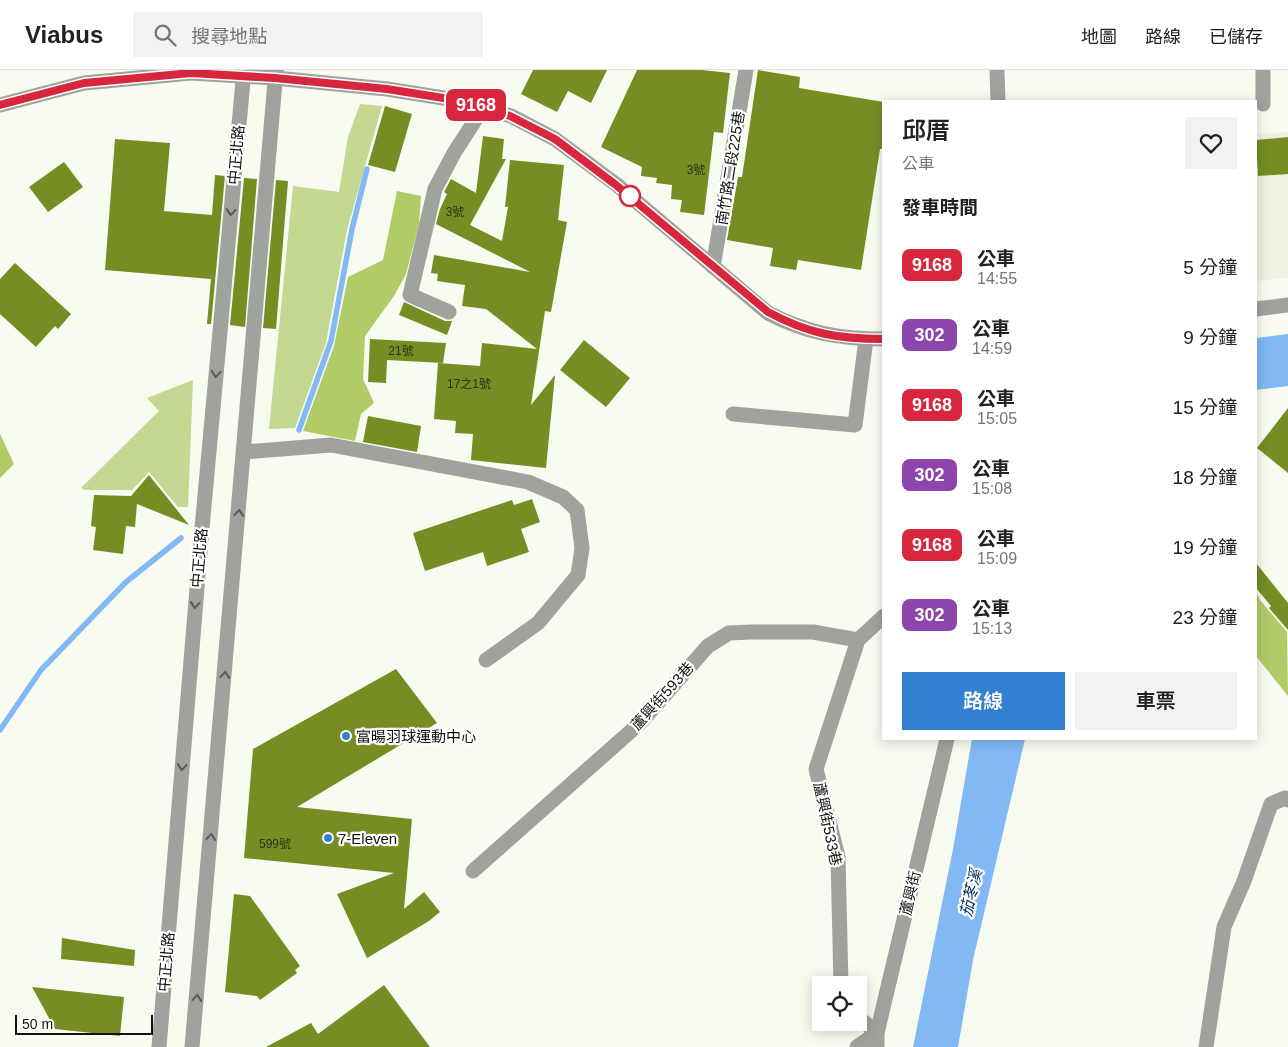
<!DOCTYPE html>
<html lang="zh-TW">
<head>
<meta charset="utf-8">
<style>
	:root { --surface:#fff; --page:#f2f2f2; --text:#202124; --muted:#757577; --line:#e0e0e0; --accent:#3280d0 }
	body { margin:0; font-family:Helvetica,"Noto Sans TC",sans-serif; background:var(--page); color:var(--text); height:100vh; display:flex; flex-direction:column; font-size:19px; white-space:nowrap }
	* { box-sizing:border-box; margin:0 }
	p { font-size:16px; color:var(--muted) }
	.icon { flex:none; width:28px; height:28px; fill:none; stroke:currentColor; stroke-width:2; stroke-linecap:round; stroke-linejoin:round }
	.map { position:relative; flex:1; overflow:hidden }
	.sheet { position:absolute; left:882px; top:30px; width:375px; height:640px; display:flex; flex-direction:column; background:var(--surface); border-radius:0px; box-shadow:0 2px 12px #0003 }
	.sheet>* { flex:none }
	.badge { padding:0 10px; border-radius:8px; font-size:18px; line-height:32px }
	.tools { position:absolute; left:812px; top:906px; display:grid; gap:10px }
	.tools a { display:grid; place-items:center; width:55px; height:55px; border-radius:0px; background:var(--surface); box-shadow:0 2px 12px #0003; font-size:25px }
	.scale { position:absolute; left:15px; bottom:12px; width:138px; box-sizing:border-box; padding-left:5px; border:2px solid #121310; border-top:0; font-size:14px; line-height:18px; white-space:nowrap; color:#121310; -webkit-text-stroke:4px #fff; paint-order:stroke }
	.map>.badge { position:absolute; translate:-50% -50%; box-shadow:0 0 0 2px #fff }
	h2 { padding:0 20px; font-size:19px; line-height:45px }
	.round { display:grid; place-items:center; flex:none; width:52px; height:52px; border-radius:0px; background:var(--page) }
	.head { display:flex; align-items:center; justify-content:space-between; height:85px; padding:0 20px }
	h1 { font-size:24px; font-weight:600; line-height:38px }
	.action { display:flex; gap:10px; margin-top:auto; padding:10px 20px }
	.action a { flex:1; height:58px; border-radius:0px; background:var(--accent); color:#fff; font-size:20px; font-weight:600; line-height:58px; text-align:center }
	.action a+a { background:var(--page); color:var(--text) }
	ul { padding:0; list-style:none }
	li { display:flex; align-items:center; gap:15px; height:70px; padding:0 20px }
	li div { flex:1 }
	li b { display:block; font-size:19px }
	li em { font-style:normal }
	li .badge { min-width:55px; font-weight:700; text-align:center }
	header { display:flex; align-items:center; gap:30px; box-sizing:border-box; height:70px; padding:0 25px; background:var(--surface); border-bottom:1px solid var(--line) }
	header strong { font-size:24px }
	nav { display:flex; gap:28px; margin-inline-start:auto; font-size:18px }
	.search { width:350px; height:45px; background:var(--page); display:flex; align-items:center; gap:12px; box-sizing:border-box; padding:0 18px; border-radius:0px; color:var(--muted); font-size:19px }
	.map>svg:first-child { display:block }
	.built { fill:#edf3e0 }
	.green { fill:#c4d891 }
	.forest { fill:#b1cb67 }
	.water { fill:#82b8f4 }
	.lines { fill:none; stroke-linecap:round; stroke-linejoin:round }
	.stream { stroke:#82b8f4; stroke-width:5.5 }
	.building { fill:#768d24 }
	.minor { stroke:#a0a29d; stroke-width:15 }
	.oneway { stroke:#595a56 }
	.line-casing { stroke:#fff; stroke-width:11 }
	.line { stroke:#d7263d; stroke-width:8 }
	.stop-dot { fill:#fff; stroke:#d7263d; stroke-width:2.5 }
	.poi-dot { fill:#3280d0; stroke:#fff; stroke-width:2 }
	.labels { text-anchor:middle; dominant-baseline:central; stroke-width:4.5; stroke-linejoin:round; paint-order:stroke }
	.number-label { font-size:12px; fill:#2b3215 }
	.street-label { font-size:15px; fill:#121310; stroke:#fff }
	.poi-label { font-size:15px; fill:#121310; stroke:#fff; text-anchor:start }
	.water-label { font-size:16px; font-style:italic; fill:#00305e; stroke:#fff }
</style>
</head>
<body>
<header>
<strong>Viabus</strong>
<div class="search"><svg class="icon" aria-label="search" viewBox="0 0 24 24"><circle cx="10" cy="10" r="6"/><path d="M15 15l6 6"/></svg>搜尋地點</div>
<nav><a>地圖</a><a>路線</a><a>已儲存</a></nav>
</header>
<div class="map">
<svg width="1288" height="977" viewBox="0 0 1288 977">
	<rect width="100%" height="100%" fill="#f7fbf0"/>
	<polygon class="built" points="1288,62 1288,208 1256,211 1256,64"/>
	<g class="green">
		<polygon points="360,34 382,36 347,160 326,273 295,358 269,359 293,116 339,122 348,67"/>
		<polygon points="193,310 188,437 178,437 149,402 132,420 85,420 81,418 159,341 147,328"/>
	</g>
	<g class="forest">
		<polygon points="397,121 421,126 419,155 406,204 394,226 365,266 363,309 374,333 361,344 355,371 303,361 334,276 348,207 383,190"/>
		<polygon points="0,364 14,394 0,408"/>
		<polygon points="1256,521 1260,530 1287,562 1288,626 1256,586"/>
	</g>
	<g class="water">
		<polygon points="1288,264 1288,316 1256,320 1256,268"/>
		<polygon points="972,669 1025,669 973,890 958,977 913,977 953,779"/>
	</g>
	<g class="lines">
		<g class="stream">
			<polyline points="299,360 331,271 352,159 367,99"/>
			<polyline points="0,660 41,600 126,512 181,468"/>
		</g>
	</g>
	<g class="building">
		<polygon points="533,0 607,0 591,33 568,21 557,42 521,24"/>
		<polygon points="637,0 702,0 730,3 723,63 714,62 704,145 680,142 682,130 671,129 672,115 656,113 657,108 641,106 642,97 601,77"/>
		<polygon points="758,0 800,7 799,18 884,32 884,79 880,79 861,200 798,190 796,200 770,196 773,178 727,170 738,107 742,107"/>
		<polygon points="385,36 412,44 395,102 368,95"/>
		<polygon points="483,66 504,69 502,89 506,89 470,155 502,171 508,137 505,137 510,90 564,95 558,150 567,152 551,242 545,241 531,335 555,305 546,398 471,390 473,364 455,363 456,351 434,349 438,293 480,296 482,273 537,279 486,239 462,236 465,215 437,211 438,204 431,203 434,185 530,202 436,154 440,139 447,124 444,122 451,109 476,123"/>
		<polygon points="1288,67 1288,104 1258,106 1256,70"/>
		<polygon points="115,69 170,73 164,141 212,145 215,105 225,106 211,254 207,254 211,209 105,200"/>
		<polygon points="64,92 83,117 48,142 29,117"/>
		<polygon points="244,108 257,109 245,257 230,255"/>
		<polygon points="276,110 288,111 276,259 263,258"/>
		<polygon points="15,193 71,244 58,259 55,256 36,277 0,244 0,209"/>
		<polygon points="404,232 445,251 452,251 447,265 399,245"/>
		<polygon points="370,269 446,273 443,293 387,290 386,313 368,312"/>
		<polygon points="584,270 630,308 606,337 560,300"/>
		<polygon points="1288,338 1288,403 1257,378"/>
		<polygon points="368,346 421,356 417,382 363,372"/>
		<polygon points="149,405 189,455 137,434 135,457 126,456 123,484 93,480 96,457 91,456 94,425 131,426"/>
		<polygon points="532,429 540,452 521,459 529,482 487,496 483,482 425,501 413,463 512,430 514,435"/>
		<polygon points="1256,493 1288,533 1288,560 1269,538 1271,536 1256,518"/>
		<polygon points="396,599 437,653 297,737 412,749 404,839 424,822 440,842 429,851 367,888 337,824 394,803 244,788 253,679"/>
		<polygon points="234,824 250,826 300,896 295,900 297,903 260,930 257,926 225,922"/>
		<polygon points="62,868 135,880 134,896 61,889"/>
		<polygon points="384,915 430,977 266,977 311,953 318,964"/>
		<polygon points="32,917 124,927 120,966 55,959"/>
	</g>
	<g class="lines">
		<g class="minor">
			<polyline points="997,0 998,31"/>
			<polyline points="1263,0 1263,34"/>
			<path d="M0 35 84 13 191 3 275 8 387 19 462 31 511 46 555 69 617 115 768 243C807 263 839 269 884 269"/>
			<polyline points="713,197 746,0"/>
			<polyline points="1256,239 1288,235"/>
			<polyline points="449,242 410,225 435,119 454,83 483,38"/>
			<polyline points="733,344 855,355 866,269"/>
			<polyline points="244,382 331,375 528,412 563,427 577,440 582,478 578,505 538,553 486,590"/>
			<polyline points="473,801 640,653 708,576 729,563 751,562 813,562 858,570"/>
			<polyline points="841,915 838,787 816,699 858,570 884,546"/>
			<polyline points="159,977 202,458 244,0"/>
			<polyline points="192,977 276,0"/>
			<polyline points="857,977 877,963 859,948"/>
			<polyline points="877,977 877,963 947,669"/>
			<polyline points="1206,977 1224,857 1244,811 1271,734 1285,728 1288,730"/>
		</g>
	</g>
	<defs><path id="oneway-chevron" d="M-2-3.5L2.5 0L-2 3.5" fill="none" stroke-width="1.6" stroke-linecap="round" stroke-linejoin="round" transform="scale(1.25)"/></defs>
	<g class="oneway">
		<use href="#oneway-chevron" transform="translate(231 142) rotate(95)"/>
		<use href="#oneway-chevron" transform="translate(216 304) rotate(95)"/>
		<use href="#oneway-chevron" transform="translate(239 443) rotate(-85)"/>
		<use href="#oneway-chevron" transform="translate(195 535) rotate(95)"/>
		<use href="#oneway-chevron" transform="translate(225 605) rotate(-85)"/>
		<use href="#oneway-chevron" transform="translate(182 697) rotate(95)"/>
		<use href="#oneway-chevron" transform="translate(211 767) rotate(-85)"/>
		<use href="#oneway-chevron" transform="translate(197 928) rotate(-85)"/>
	</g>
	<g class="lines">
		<g class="line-casing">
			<path id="line" d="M0 35 84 13 191 3 275 8 387 19 462 31 510 46 555 69 616 115 768 242C809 264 838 269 884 269"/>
		</g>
		<use href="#line" class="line"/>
	</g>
	<circle class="stop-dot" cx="630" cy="126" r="10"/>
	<g class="poi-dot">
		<circle cx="346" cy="666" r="5"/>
		<circle cx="328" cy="768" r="5"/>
	</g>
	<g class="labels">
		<g class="number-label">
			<text x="696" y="100">3號</text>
			<text x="455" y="142">3號</text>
			<text x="401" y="281">21號</text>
			<text x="469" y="314">17之1號</text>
			<text x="275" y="774">599號</text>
		</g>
		<g class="street-label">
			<text transform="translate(236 85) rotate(-85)">中正北路</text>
			<text transform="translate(730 98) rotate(-81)">南竹路二段225巷</text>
			<text transform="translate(199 488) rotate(-85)">中正北路</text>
			<text transform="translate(662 626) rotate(-48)">蘆興街593巷</text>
			<text transform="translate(828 754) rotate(78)">蘆興街533巷</text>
			<text transform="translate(910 823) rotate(-77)">蘆興街</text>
			<text transform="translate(166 892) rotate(-85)">中正北路</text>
		</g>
		<g class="poi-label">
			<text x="356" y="666">富暘羽球運動中心</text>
			<text x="338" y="768">7-Eleven</text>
		</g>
		<g class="water-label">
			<text transform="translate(971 823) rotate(-77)">茄苳溪</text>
		</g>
	</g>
</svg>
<div class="tools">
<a><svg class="icon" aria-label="locate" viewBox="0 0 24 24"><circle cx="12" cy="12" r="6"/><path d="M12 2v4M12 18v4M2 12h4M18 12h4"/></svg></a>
</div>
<div class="scale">50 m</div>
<b class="badge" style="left:476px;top:35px;background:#d7263d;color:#fff">9168</b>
<section class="sheet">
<div class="head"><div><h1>邱厝</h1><p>公車</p></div><a class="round"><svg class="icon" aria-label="heart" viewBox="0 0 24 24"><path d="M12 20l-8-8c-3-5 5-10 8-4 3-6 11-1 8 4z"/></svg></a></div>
<h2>發車時間</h2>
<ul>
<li><span class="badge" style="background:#d7263d;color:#fff">9168</span><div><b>公車</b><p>14:55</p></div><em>5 分鐘</em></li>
<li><span class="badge" style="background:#8e44ad;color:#fff">302</span><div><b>公車</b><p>14:59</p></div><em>9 分鐘</em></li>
<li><span class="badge" style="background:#d7263d;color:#fff">9168</span><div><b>公車</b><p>15:05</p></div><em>15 分鐘</em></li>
<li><span class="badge" style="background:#8e44ad;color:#fff">302</span><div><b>公車</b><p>15:08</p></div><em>18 分鐘</em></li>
<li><span class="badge" style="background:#d7263d;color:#fff">9168</span><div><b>公車</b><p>15:09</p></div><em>19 分鐘</em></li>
<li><span class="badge" style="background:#8e44ad;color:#fff">302</span><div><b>公車</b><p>15:13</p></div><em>23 分鐘</em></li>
</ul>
<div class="action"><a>路線</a><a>車票</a></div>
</section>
</div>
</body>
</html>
